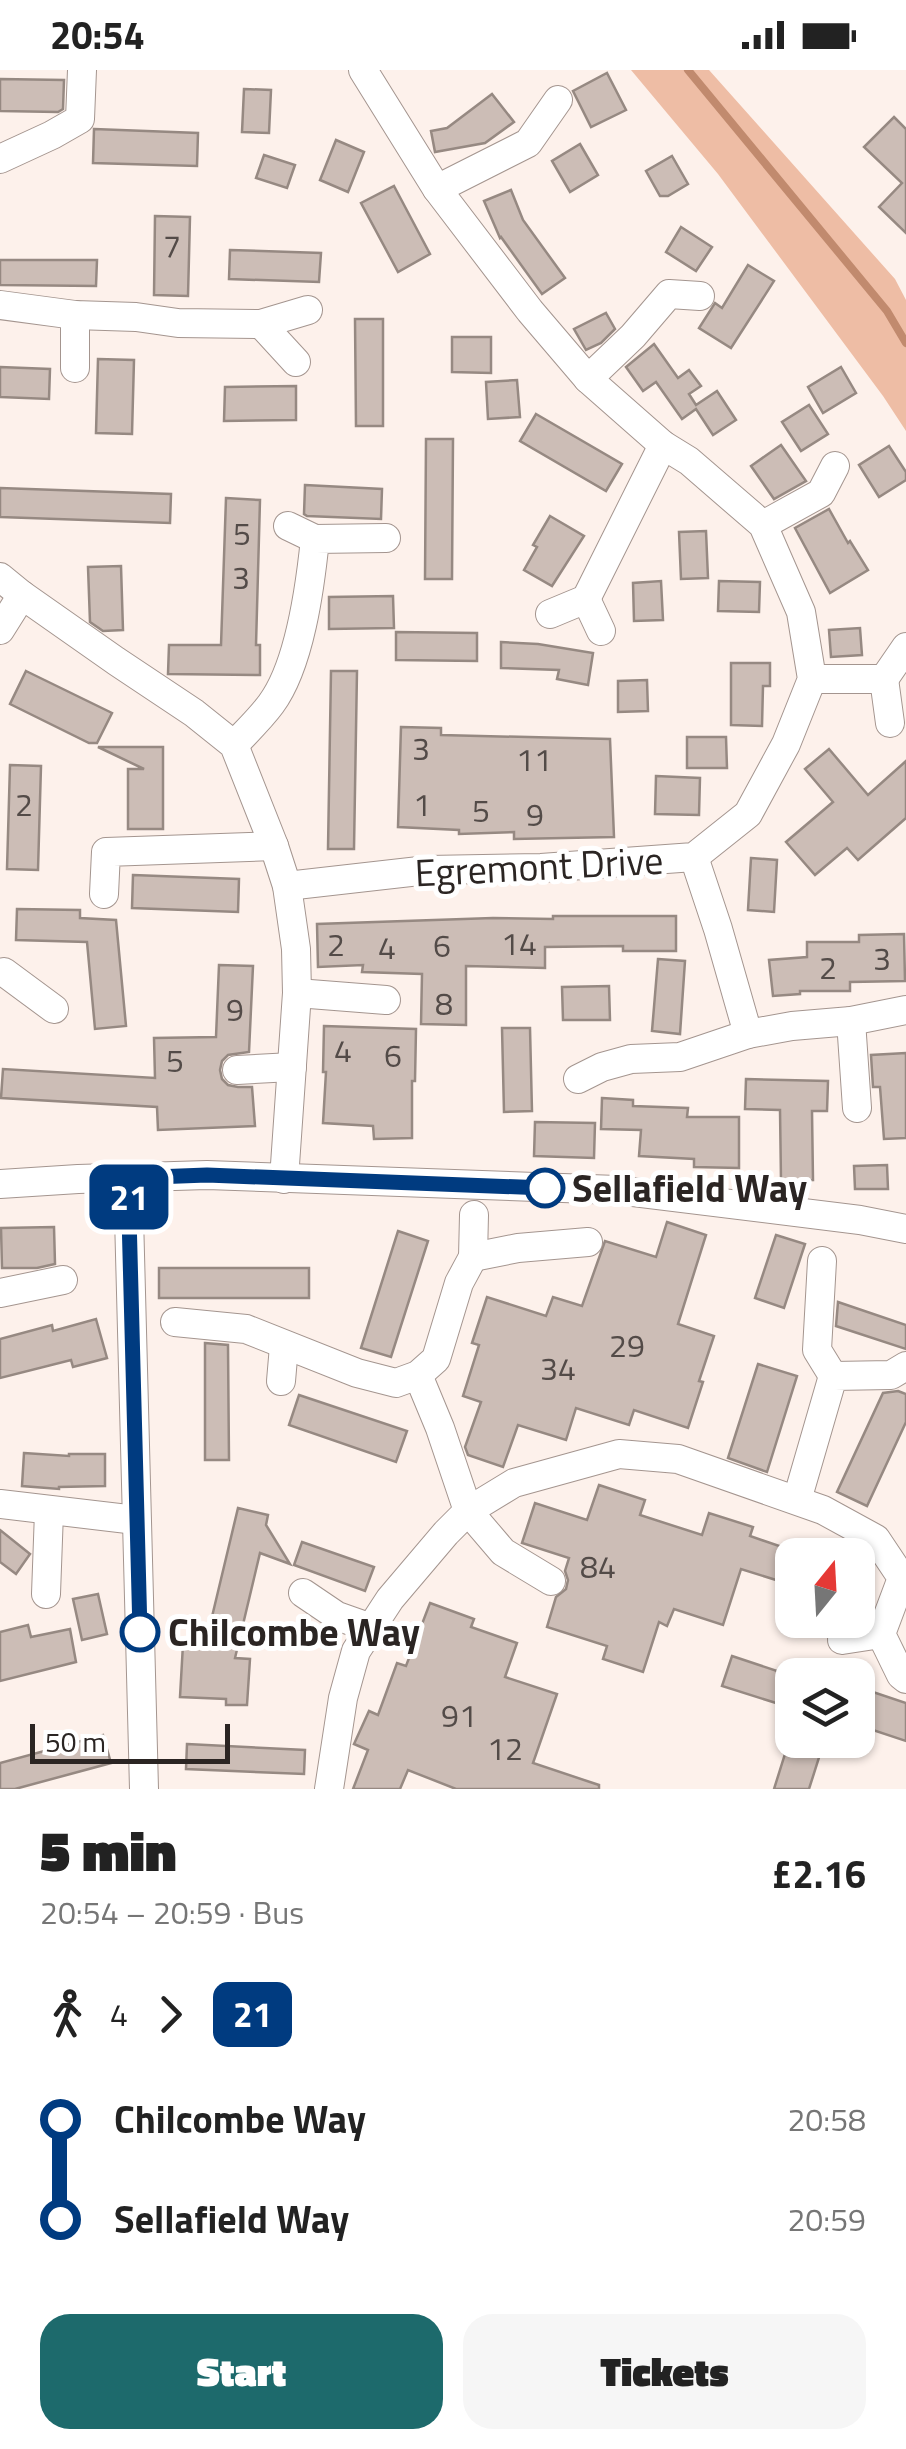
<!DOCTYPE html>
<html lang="en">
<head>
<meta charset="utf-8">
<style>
	:root { --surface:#fff; --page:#f6f6f6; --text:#222; --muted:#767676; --accent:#1d6a6c }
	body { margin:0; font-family:"Titillium Web",sans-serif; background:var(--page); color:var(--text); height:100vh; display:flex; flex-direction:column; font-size:38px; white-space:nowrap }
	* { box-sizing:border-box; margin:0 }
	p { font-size:32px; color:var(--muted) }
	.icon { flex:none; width:55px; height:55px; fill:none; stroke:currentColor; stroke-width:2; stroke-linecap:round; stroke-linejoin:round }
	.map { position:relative; height:1719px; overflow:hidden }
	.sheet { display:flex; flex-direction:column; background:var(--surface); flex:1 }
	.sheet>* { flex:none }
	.badge { padding:0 20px; border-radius:15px; font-size:35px; line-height:65px }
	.needle { width:65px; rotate:18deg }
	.tools { position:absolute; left:775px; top:1468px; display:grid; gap:20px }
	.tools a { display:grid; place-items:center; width:100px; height:100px; border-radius:20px; background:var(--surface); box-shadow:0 2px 8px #0004; font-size:50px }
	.scale { position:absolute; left:30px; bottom:25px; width:200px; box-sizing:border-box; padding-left:10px; border:5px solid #2b2523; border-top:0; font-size:28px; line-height:35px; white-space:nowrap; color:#2b2523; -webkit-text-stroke:8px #fff; paint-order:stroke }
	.map>.badge { position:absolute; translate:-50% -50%; box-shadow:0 0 0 5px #fff }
	.legs { display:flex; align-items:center; gap:15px; height:110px; padding:0 40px; font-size:32px }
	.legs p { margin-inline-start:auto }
	.summary { display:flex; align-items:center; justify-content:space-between; height:170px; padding:0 40px }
	h1 { font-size:55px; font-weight:800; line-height:75px }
	.cta { display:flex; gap:20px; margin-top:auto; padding:20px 40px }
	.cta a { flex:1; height:115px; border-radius:30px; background:var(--accent); color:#fff; font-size:40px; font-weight:800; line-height:115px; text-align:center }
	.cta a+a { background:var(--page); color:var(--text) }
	ul { padding:0 40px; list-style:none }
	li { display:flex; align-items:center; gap:35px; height:100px; font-size:38px }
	li i { display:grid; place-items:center; width:15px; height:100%; margin:0 12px; background:currentColor }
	li i::after { content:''; width:25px; height:25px; margin:-12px; border:8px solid; border-radius:50%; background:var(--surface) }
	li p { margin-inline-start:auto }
	li:first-child i { background:linear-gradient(#0000 50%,currentColor 0) }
	li:last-child i { background:linear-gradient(currentColor 50%,#0000 0) }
	.status { display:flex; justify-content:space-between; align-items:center; height:70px; padding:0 50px; background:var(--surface); direction:ltr }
	.status svg { height:28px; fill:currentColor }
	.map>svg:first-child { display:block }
	.green { fill:#eebda5 }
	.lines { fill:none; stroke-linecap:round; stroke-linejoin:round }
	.stream { stroke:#c18a6e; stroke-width:8 }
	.building { fill:#ccbdb6; stroke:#968982; stroke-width:2.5 }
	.minor-casing { stroke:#a4958f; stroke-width:30 }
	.minor { stroke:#fff; stroke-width:28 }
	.line-1-casing { stroke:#fff; stroke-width:22 }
	.line-1 { stroke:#003b80; stroke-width:15 }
	.stop-1-dot { fill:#fff; stroke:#003b80; stroke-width:5 }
	.labels { text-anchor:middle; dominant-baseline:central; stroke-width:10; stroke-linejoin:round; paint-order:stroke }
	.number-label { font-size:32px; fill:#534b48 }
	.street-label { font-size:38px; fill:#2b2523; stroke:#fff }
	.stop-label { font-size:38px; font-weight:bold; fill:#2b2523; stroke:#fff; text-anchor:start }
</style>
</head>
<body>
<div class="status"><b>20:54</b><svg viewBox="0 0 49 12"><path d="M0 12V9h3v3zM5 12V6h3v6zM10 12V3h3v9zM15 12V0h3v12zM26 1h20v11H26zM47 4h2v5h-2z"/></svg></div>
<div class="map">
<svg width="906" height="1719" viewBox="0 0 906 1719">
	<rect width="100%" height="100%" fill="#fdf1eb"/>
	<polygon class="green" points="631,0 709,0 895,209 906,230 906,361 883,326 718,104"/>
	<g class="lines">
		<polyline class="stream" points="688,0 887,241 906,273"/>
	</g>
	<g class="building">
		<polygon points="607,3 626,40 591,57 573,21"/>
		<polygon points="0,9 64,10 63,39 58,42 0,41"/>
		<polygon points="244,19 271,20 269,63 242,62"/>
		<polygon points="492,24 514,52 485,73 435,82 431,61 447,58"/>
		<polygon points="894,47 906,59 906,163 879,137 902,113 864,77"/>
		<polygon points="94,59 198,63 197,96 93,93"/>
		<polygon points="336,70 364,82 348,122 320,110"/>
		<polygon points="580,74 598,105 570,122 552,91"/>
		<polygon points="264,85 295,95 287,118 256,108"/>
		<polygon points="672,86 688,114 668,126 660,126 646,101"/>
		<polygon points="394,116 430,184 398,202 361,133"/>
		<polygon points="511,120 523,150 565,208 542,224 501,167 500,168 484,131"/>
		<polygon points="155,146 190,147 188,226 154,225"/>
		<polygon points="681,157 712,177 696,201 666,182"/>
		<polygon points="230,180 321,183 319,212 229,209"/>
		<polygon points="0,190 97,190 96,216 0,215"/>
		<polygon points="748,195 774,211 731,278 699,258 715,233 722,238"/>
		<polygon points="606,243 615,259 601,273 586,280 574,259"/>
		<polygon points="355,249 383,249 383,356 356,356"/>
		<polygon points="452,267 491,267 491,303 452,302"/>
		<polygon points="654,274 678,308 689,300 701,316 689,324 696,335 717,321 736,350 713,365 696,339 682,349 656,312 643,321 626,297"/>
		<polygon points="98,289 134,290 132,364 96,363"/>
		<polygon points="0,297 50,299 49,329 0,327"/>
		<polygon points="841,297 856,323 823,343 808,317"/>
		<polygon points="517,310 520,347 488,349 486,312"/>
		<polygon points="296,316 296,350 224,351 225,317"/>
		<polygon points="809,335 828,364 801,381 782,352"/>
		<polygon points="536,344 622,394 606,421 520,371"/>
		<polygon points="426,369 453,369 452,509 425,509"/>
		<polygon points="781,375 806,411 774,429 751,396"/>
		<polygon points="889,376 906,402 906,410 879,427 859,395"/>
		<polygon points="305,415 382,419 381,449 307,446 304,444"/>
		<polygon points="0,418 171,424 170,453 0,447"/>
		<polygon points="226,428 260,430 256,575 260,575 260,605 168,604 169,575 221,575"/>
		<polygon points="829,439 848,473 850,471 868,500 830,523 795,458"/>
		<polygon points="550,446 584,466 552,516 524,500 537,477 533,475"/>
		<polygon points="706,461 708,508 681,509 679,462"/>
		<polygon points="121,496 123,560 103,561 90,552 88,497"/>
		<polygon points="661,511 663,550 634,551 633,513"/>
		<polygon points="719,511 760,512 759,542 718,541"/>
		<polygon points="393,526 394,558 329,559 329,527"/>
		<polygon points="860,558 862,585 831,587 829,560"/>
		<polygon points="396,562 477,563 477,591 396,590"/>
		<polygon points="501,572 538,574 593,583 588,615 557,609 559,600 501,598"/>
		<polygon points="731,593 770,593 770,616 763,616 762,656 731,655"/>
		<polygon points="26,601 112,643 97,673 89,673 10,634"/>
		<polygon points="331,601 357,601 354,779 328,779"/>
		<polygon points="647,610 648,641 618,642 618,611"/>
		<polygon points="401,657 441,658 441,665 610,669 614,767 514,769 514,762 459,764 459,760 398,757"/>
		<polygon points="687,667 726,667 727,698 687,698"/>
		<polygon points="98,677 163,677 163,759 128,759 128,699 144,699"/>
		<polygon points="829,679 868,725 906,691 906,748 858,790 847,778 815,805 786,772 833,732 805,699"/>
		<polygon points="10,695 41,696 38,800 7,799"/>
		<polygon points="656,706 700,708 699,745 655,744"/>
		<polygon points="751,788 777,790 774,842 748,840"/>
		<polygon points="133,805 239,809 238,842 132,838"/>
		<polygon points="17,839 80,840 80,848 116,850 126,956 95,959 87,872 16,870"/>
		<polygon points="553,846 676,846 676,881 623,881 623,876 545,877 545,898 466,896 466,955 421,954 422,904 362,902 363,895 318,897 317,854 493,848 553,849"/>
		<polygon points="904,864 905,911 850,912 850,921 800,921 800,924 773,926 769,890 807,887 807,872 859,872 859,865"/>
		<polygon points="658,889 685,891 680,964 652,961"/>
		<polygon points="219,895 253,896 249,982 228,985 222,991 220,1000 222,1009 228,1015 238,1017 252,1017 255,1056 158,1060 157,1037 1,1028 3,999 155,1008 154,968 216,967"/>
		<polygon points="609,916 610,950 563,950 562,917"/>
		<polygon points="324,956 416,959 415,1011 412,1011 412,1068 374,1069 373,1056 323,1053 326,1002 323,1002"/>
		<polygon points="502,958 530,958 532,1041 504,1042"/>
		<polygon points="906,983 906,1068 884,1069 880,1017 873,1017 871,985"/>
		<polygon points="746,1009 828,1011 827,1041 812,1041 813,1110 781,1111 780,1040 745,1039"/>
		<polygon points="602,1028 633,1030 633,1036 688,1038 687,1047 739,1047 739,1098 694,1097 694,1089 639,1086 641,1060 601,1059"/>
		<polygon points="535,1052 595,1053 594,1088 534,1086"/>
		<polygon points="887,1095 888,1119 855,1119 854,1096"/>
		<polygon points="667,1152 706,1165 678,1254 714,1266 699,1311 703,1312 688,1358 634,1340 629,1355 576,1338 566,1370 518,1355 503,1397 468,1385 465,1377 481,1332 463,1326 479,1275 472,1273 487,1227 546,1246 553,1227 582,1236 605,1171 656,1187"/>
		<polygon points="54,1157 55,1194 37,1198 2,1198 1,1158"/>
		<polygon points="398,1161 428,1171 391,1287 361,1278"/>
		<polygon points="776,1165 805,1174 784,1238 755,1228"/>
		<rect x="159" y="1198" width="150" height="30"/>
		<polygon points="838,1232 906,1255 906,1279 836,1256"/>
		<polygon points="96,1249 107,1288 73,1297 71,1290 0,1308 0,1269 52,1255 53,1261"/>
		<polygon points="205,1273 228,1275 229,1390 205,1390"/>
		<polygon points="758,1294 797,1306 767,1402 728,1388"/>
		<polygon points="898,1321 906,1324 906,1352 867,1436 837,1422 883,1323"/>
		<polygon points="299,1325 407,1361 396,1392 289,1355"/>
		<polygon points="24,1383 69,1386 69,1384 105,1384 105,1416 59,1417 59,1419 22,1416"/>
		<polygon points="599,1415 645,1430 640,1445 702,1465 709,1443 753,1457 750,1466 782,1477 792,1477 792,1515 741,1499 723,1555 674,1539 667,1556 659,1552 643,1602 603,1589 607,1576 547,1557 556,1527 566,1519 568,1510 565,1501 569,1488 522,1473 535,1433 587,1450"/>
		<polygon points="238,1438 268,1445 266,1455 290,1494 260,1483 235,1588 250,1589 247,1635 226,1635 226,1629 180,1627 183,1574 205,1576"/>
		<polygon points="0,1460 30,1484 16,1504 0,1492"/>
		<polygon points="302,1472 374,1497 365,1521 294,1495"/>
		<polygon points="98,1524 107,1564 82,1570 73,1529"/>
		<polygon points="430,1533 474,1549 471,1557 517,1573 505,1607 557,1624 533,1693 599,1715 599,1719 456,1719 408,1700 400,1719 353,1719 368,1680 354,1674 369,1641 378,1645 397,1593 406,1596"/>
		<polygon points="28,1555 31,1567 70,1559 76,1592 0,1611 0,1562"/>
		<polygon points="732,1586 792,1606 792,1638 722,1616"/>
		<polygon points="858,1617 906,1633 906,1671 858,1655"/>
		<polygon points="103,1665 111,1693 15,1719 0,1719 0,1693"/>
		<polygon points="790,1668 822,1678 809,1719 774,1719"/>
		<polygon points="187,1674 305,1680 304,1704 186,1699"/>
	</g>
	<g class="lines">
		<g class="minor-casing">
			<g id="minor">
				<polyline points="0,89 52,65 80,49 82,0"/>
				<polyline points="437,119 528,73 558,30"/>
				<polyline points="0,235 75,245 136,247 178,253 261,254 296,292"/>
				<polyline points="75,245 75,298"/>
				<polyline points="261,254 308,240"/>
				<polyline points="588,309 633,266 669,224 700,226"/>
				<polyline points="763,455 821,423 835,396"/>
				<polyline points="288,456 315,469"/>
				<polyline points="0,507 22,525 116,591 194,643 234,675 274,776 287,816 296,879 297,923 284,1109"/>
				<polyline points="586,529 601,561"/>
				<polyline points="550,544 586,529 663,375"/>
				<polyline points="0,560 22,525"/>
				<polyline points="812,609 884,609 906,577"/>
				<polyline points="884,609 890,653"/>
				<path d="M234 675C246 662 260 649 271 634 300 595 310 518 315 469L386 468"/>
				<polyline points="694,787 718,859 748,964 792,956 851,951 906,940"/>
				<polyline points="287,816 428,800 541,798 694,787 748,744 786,674 812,609 801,542 763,455 689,391 663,375 588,309 530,241 437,119 363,0"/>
				<polyline points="104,824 106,782 274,776"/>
				<polyline points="4,902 54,939"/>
				<polyline points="297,923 386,930"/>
				<polyline points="851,951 857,1038"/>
				<polyline points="237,1000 292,997"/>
				<polyline points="578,1009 602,997 631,989 680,987 748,964"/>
				<polyline points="128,1108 144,1719"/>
				<polyline points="0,1114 78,1109 207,1105 617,1120 860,1150 906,1159"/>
				<polyline points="473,1187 518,1178 588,1172"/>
				<polyline points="822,1191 817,1280 833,1306"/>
				<polyline points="0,1223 63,1210"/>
				<polyline points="175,1252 246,1259 357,1303 396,1313 418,1305 436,1289 459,1213 473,1187 474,1145"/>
				<polyline points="418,1305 440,1358 468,1441 503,1482 551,1511"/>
				<polyline points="281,1311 284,1276"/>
				<polyline points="797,1430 833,1306 891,1305 906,1296"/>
				<polyline points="0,1434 136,1450"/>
				<polyline points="303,1523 337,1546 371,1558"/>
				<polyline points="46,1524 49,1442"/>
				<polyline points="842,1570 881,1564"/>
				<polyline points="329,1719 343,1628 356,1581 390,1529 446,1463 468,1441 514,1413 619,1384 678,1389 823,1440 876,1469 902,1508 881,1564 901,1605 906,1609"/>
			</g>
		</g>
		<use href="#minor" class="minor"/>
	</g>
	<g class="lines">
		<g class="line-1-casing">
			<polyline id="line-1" points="140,1562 128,1108 207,1105 545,1118"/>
		</g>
		<use href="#line-1" class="line-1"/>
	</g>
	<g class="stop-1-dot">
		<circle cx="545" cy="1118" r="18"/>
		<circle cx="140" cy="1562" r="18"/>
	</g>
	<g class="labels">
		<g class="number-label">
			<text x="172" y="176">7</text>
			<text x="242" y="463">5</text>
			<text x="241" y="507">3</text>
			<text x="421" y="678">3</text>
			<text x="534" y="689">11</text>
			<text x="24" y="734">2</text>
			<text x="422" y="734">1</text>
			<text x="481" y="740">5</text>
			<text x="535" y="744">9</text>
			<text x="519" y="873">14</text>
			<text x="336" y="874">2</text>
			<text x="442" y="875">6</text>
			<text x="387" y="877">4</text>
			<text x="882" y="888">3</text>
			<text x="828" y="897">2</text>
			<text x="444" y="933">8</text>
			<text x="235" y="939">9</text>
			<text x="343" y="980">4</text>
			<text x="393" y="985">6</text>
			<text x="175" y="990">5</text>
			<text x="627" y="1275">29</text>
			<text x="558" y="1298">34</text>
			<text x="598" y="1496">84</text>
			<text x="459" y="1645">91</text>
			<text x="505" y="1678">12</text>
		</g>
		<g class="street-label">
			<text transform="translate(539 796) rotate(-3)">Egremont Drive</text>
		</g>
		<g class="stop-label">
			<text x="572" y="1118">Sellafield Way</text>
			<text x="168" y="1562">Chilcombe Way</text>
		</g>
	</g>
</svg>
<div class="tools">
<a><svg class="needle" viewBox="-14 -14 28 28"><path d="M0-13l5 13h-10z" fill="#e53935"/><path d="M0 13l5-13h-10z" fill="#767676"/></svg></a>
<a><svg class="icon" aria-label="layers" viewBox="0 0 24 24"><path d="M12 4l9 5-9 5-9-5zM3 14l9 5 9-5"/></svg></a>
</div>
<div class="scale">50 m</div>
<b class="badge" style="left:129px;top:1127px;background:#003b80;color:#fff">21</b>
</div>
<section class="sheet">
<div class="summary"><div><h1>5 min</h1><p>20:54 – 20:59 · Bus</p></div><b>£2.16</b></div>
<div class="legs"><svg class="icon" aria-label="walk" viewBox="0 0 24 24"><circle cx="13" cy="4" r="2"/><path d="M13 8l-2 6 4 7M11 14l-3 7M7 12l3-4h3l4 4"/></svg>4<svg class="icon" aria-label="forward" viewBox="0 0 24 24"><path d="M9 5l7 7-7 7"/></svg><b class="badge" style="background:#003b80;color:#fff">21</b></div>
<ul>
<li><i style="color:#003b80"></i><b>Chilcombe Way</b><p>20:58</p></li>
<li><i style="color:#003b80"></i><b>Sellafield Way</b><p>20:59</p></li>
</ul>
<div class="cta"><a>Start</a><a>Tickets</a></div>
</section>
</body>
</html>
